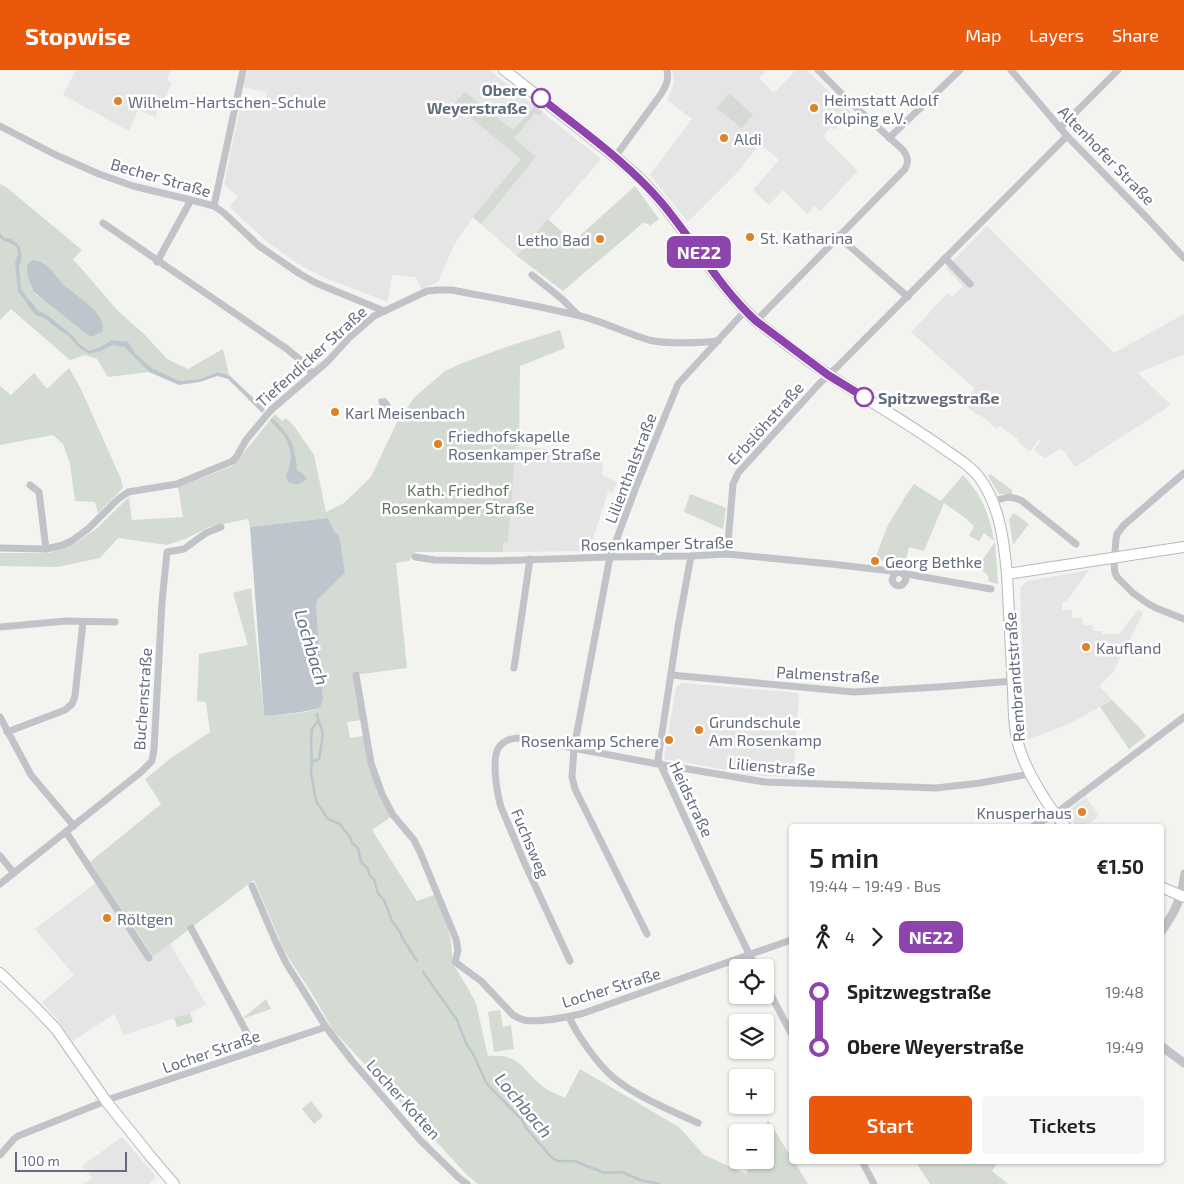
<!DOCTYPE html>
<html lang="en">
<head>
<meta charset="utf-8">
<style>
	:root { --surface:#fff; --page:#f6f6f6; --text:#222; --muted:#767676; --accent:#ea580c }
	body { margin:0; font-family:"Exo 2",sans-serif; background:var(--page); color:var(--text); height:100vh; display:flex; flex-direction:column; font-size:19px; white-space:nowrap }
	* { box-sizing:border-box; margin:0 }
	p { font-size:16px; color:var(--muted) }
	.icon { flex:none; width:28px; height:28px; fill:none; stroke:currentColor; stroke-width:2; stroke-linecap:round; stroke-linejoin:round }
	.map { position:relative; flex:1; overflow:hidden }
	.panel { position:absolute; left:789px; top:754px; width:375px; height:340px; display:flex; flex-direction:column; background:var(--surface); border-radius:5px; box-shadow:0 1px 4px #0004 }
	.panel>* { flex:none }
	.badge { padding:0 10px; border-radius:8px; font-size:18px; line-height:32px }
	.tools { position:absolute; left:729px; top:889px; display:grid; gap:10px }
	.tools a { display:grid; place-items:center; width:45px; height:45px; border-radius:5px; background:var(--surface); box-shadow:0 1px 4px #0004; font-size:25px }
	.scale { position:absolute; left:15px; bottom:12px; width:112px; box-sizing:border-box; padding-left:5px; border:2px solid #646c80; border-top:0; font-size:14px; line-height:18px; white-space:nowrap; color:#646c80; -webkit-text-stroke:4px #fff; paint-order:stroke }
	.map>.badge { position:absolute; translate:-50% -50%; box-shadow:0 0 0 2px #fff }
	.legs { display:flex; align-items:center; gap:8px; height:55px; padding:0 20px; font-size:16px }
	.legs p { margin-inline-start:auto }
	.headline { display:flex; align-items:center; justify-content:space-between; height:85px; padding:0 20px }
	h1 { font-size:28px; font-weight:600; line-height:38px }
	.button { display:flex; gap:10px; margin-top:auto; padding:10px 20px }
	.button a { flex:1; height:58px; border-radius:5px; background:var(--accent); color:#fff; font-size:20px; font-weight:600; line-height:58px; text-align:center }
	.button a+a { background:var(--page); color:var(--text) }
	ul { padding:0 20px; list-style:none }
	li { display:flex; align-items:center; gap:18px; height:55px; font-size:19px }
	li i { display:grid; place-items:center; width:8px; height:100%; margin:0 6px; background:currentColor }
	li i::after { content:''; width:12px; height:12px; margin:-6px; border:4px solid; border-radius:50%; background:var(--surface) }
	li p { margin-inline-start:auto }
	li:first-child i { background:linear-gradient(#0000 50%,currentColor 0) }
	li:last-child i { background:linear-gradient(currentColor 50%,#0000 0) }
	header { display:flex; align-items:center; gap:30px; box-sizing:border-box; height:70px; padding:0 25px; background:var(--accent); color:#fff }
	header strong { font-size:24px }
	nav { display:flex; gap:28px; margin-inline-start:auto; font-size:18px }
	.map>svg:first-child { display:block }
	.built { fill:#e4e5e4 }
	.green { fill:#d3dbd2; fill-rule:evenodd }
	.water { fill:#bfc5cc }
	.lines { fill:none; stroke-linecap:round; stroke-linejoin:round }
	.stream { stroke:#bfc5cc; stroke-width:2.5 }
	.secondary-casing { stroke:#b6b8be; stroke-width:12 }
	.minor { stroke:#c2c3c8; stroke-width:7 }
	.tertiary { stroke:#c2c3c8; stroke-width:9 }
	.secondary { stroke:#fff; stroke-width:10 }
	.line-1-casing { stroke:#fff; stroke-width:11 }
	.line-1 { stroke:#8e44ad; stroke-width:8 }
	.stop-1-dot { fill:#fff; stroke:#8e44ad; stroke-width:2.5 }
	.poi-dot { fill:#da832a; stroke:#fff; stroke-width:2 }
	.labels { text-anchor:middle; dominant-baseline:central; stroke-width:5; stroke-linejoin:round; paint-order:stroke }
	.stop-label { font-size:16px; font-weight:bold; fill:#646c80; stroke:#fff; text-anchor:end }
	.poi-label { font-size:16px; fill:#646c80; stroke:#fff; text-anchor:start }
	.street-label { font-size:16px; fill:#646c80; stroke:#fff }
	.park-label { font-size:16px; fill:#637764; stroke:#fff }
	.water-label { font-size:18px; font-style:italic; fill:#657485; stroke:#fff }
</style>
</head>
<body>
<header>
<strong>Stopwise</strong>
<nav><a>Map</a><a>Layers</a><a>Share</a></nav>
</header>
<div class="map">
<svg width="1184" height="1114" viewBox="0 0 1184 1114">
	<rect width="100%" height="100%" fill="#f3f4f0"/>
	<g class="built">
		<polygon points="76,0 171,0 167,10 172,13 155,47 138,40 129,61 63,25"/>
		<polygon points="247,0 489,0 601,89 517,186 473,147 454,175 438,212 421,219 416,207 392,205 388,231 385,231 323,207 300,195 270,174 229,137 238,127 224,115 241,33 258,38 259,33 264,33 267,22 243,17"/>
		<polygon points="672,0 763,0 765,2 759,8 774,23 796,0 806,0 851,42 835,60 831,57 825,64 826,70 858,101 820,141 814,136 807,144 783,120 769,135 753,120 779,90 760,74 734,106 688,152 650,105 692,49 667,30 674,13"/>
		<polygon points="987,156 1114,283 1184,244 1184,284 1138,303 1171,335 1075,397 1065,382 1060,379 1045,388 1034,380 1041,371 1039,369 1030,381 1018,372 1019,370 1000,356 997,359 979,344 978,345 963,334 975,319 911,262 948,223 952,227 963,216 946,198"/>
		<polygon points="516,376 603,384 602,405 617,412 613,423 608,422 589,481 503,482 503,472 508,472"/>
		<polygon points="1089,500 1066,532 1062,532 1062,540 1072,540 1072,548 1082,548 1083,555 1093,555 1093,561 1102,561 1102,564 1120,564 1138,539 1143,543 1124,581 1120,585 1121,587 1118,591 1119,592 1114,598 1115,600 1099,616 1112,630 1067,655 1026,670 1020,518 1025,513 1028,511"/>
		<polygon points="681,613 799,623 793,707 763,706 664,689 676,617"/>
		<polygon points="1086,727 1099,745 1093,751 1086,754 1087,756 1077,756 1068,745 1068,743 1069,740"/>
		<polygon points="101,809 152,885 170,874 206,934 190,943 124,965 114,944 73,971 57,949 42,932 74,905 35,859"/>
		<polygon points="122,1067 156,1107 149,1114 83,1114 92,1108 82,1096"/>
	</g>
	<g class="green">
		<polygon points="465,22 513,60 535,36 543,42 539,46 535,43 514,68 536,87 481,154 473,147 521,89 454,34"/>
		<polygon points="729,23 753,45 741,58 717,38"/>
		<path d="M0 114 6 117 82 180 73 189 118 241 145 265 167 289 188 299 223 279 229 305 218 302 200 309 180 311 152 298 135 283 124 277 149 302 108 307 97 289 85 285 70 290 11 239 0 250ZM42 192 66 217 45 231 34 223Z"/>
		<polygon points="635,116 659,149 650,156 648,153 646,154 644,152 563,221 517,186 548,149 573,172"/>
		<path d="M560 260 565 278 520 296 519 376H516L508 472H503V482H415L409 491 396 493 407 598 354 605 361 650 347 652 350 668 364 666 369 694 378 724 391 747 372 760 417 831 434 825 448 858 451 872 453 894 466 915 476 933 488 986C520 984 520 997 541 1015 547 1021 558 1024 565 1028L580 999 679 1057 704 1085 746 1104 752 1090H765V1062H763L768 1050 791 1087V1091H794L808 1114H478L467 1105 333 960 310 920 295 898 284 880 254 810 170 874 153 886 90 792 161 734 145 709 171 688 210 662 206 632 197 631 199 584 248 575 233 523 251 518 264 646C277 644 306 644 317 639 321 637 322 633 323 629L316 534 318 529 345 503 335 464 328 448 250 457 248 449 209 457 185 469 167 475 118 468 100 488 57 497 0 496V483H49L77 472 96 459 129 427 132 450 183 447 178 417 233 396 275 344 282 351 286 348 294 356 314 385 326 442 344 433 371 407 398 350 415 327 445 301 465 292 512 275Z"/>
		<polygon points="69,298 81,319 121,409 123,418 98,443 95,432 75,431 70,394 63,374 53,365 0,375 0,316 11,325 34,303 47,319"/>
		<polygon points="990,404 1012,420 1012,424 999,424 988,406"/>
		<path d="M963 405C981 424 990 445 994 471L984 463 979 471 969 466 974 456 964 447 944 433 924 481 909 477 905 495 875 489 888 455 905 427 914 414 941 431Z"/>
		<polygon points="690,424 726,438 723,459 684,442"/>
		<polygon points="1014,443 1029,454 1013,475 1009,449"/>
		<polygon points="995,472 998,513 997,514 988,511 989,507 978,496"/>
		<polygon points="1112,630 1139,657 1146,666 1129,679 1100,637"/>
		<polygon points="266,929 271,939 242,949"/>
		<polygon points="500,940 503,957 511,955 514,979 494,982 488,942"/>
		<polygon points="190,943 193,952 177,957 174,948"/>
		<polygon points="311,1031 323,1046 314,1054 302,1039"/>
		<polygon points="915,1091 999,1091 992,1101 1008,1114 930,1114"/>
	</g>
	<g class="water">
		<path d="M0 163 4 168 12 169 20 177 22 188 19 197 21 219 27 228 33 234 37 240 47 245 71 264 79 274 89 281 100 277 112 270 128 272 135 283 152 298 180 311 200 309 218 302 229 305 265 339 262 343 228 309 217 306 200 312 179 315 149 302 124 277 113 275 101 281 89 284 77 276 69 266 58 259 45 248 35 245 18 221 15 193 18 184 17 178C11 171 6 173 0 168Z"/>
		<path d="M32 190C36 191 40 191 43 193 52 199 58 209 65 216 76 226 109 245 102 262L93 266H89L34 222 28 208 27 199 28 194Z"/>
		<path d="M385 328C391 332 395 342 392 349L389 350 387 348V342L380 337 378 330 379 329Z"/>
		<path d="M272 348C291 366 295 374 297 400L303 404 307 409C299 415 297 415 288 412L286 405C293 393 292 377 284 366 280 360 274 355 270 350Z"/>
		<path d="M328 448 335 463 339 465 345 503 318 529 316 534 323 629C322 632 322 634 320 637 315 642 273 645 264 646L250 457Z"/>
	</g>
	<g class="lines">
		<g class="stream">
			<polyline points="318,651 312,659 311,671 312,692 311,703 316,731 328,749 340,754 351,769 352,773 358,778 361,792 368,799 369,804 374,810 378,823 384,830 392,851 400,862 403,869 417,891"/>
			<path d="M312 692 319 689C320 680 324 668 322 660 320 654 318 650 317 644"/>
			<polyline points="423,902 457,950 466,973 473,984 487,1014 522,1050 526,1058 552,1088 558,1091 574,1091 605,1103 622,1102 640,1110 659,1114"/>
		</g>
		<g class="secondary-casing">
			<g id="secondary">
				<path d="M504 0C533 22 562 45 591 68 611 84 632 99 649 118 687 160 714 212 756 251 780 269 804 289 829 305 868 331 909 353 947 381 959 389 973 398 981 410 1000 437 1004 472 1007 504 1009 542 1011 581 1013 620 1014 637 1013 656 1018 673 1024 698 1048 737 1065 756"/>
				<polyline points="1007,504 1184,477"/>
				<polyline points="1161,817 1184,827"/>
				<polyline points="0,903 36,938 56,959 106,1031 151,1087 174,1114"/>
			</g>
		</g>
		<g class="minor">
			<polyline points="1011,0 1067,66 1149,150 1184,188"/>
			<polyline points="0,56 56,85 99,104 133,116 191,130 214,136 224,143 259,176 300,204 316,213 384,241"/>
			<polyline points="1060,58 1118,0"/>
			<polyline points="889,68 960,0"/>
			<path d="M615 87 661 24C666 16 669 10 667 0"/>
			<polyline points="214,136 243,0"/>
			<polyline points="103,153 287,279 299,289 313,304"/>
			<polyline points="838,166 908,227"/>
			<polyline points="945,188 970,214"/>
			<polyline points="157,192 191,130"/>
			<polyline points="532,205 562,229 577,244"/>
			<path d="M756 251 905 99C909 91 908 87 903 80L850 32 818 0"/>
			<polyline points="1184,403 1124,455 1117,464 1116,469 1114,495 1115,503 1117,507 1133,523 1147,533 1156,538 1184,549"/>
			<polyline points="30,415 39,422 46,479"/>
			<path d="M993 432C1005 427 1010 425 1022 431L1076 474"/>
			<path d="M0 478 46 479 63 475 73 470 89 458 117 430 128 422 177 414 233 391 237 386 246 370 271 340 328 291 350 267 374 246 427 221 437 220H452C493 228 535 235 576 245 601 250 624 263 649 270 665 274 701 273 718 271"/>
			<polyline points="727,484 733,414 738,403 819,314 839,295 1067,66"/>
			<polyline points="691,486 678,557 658,689 719,822 756,898"/>
			<path d="M415 487 435 490 490 491 610 487 691 486 727 484 831 494 900 502 905 505 906 510 902 515C897 517 894 515 892 510L894 504 898 502"/>
			<polyline points="901,503 991,519"/>
			<polyline points="0,557 66,551 115,552"/>
			<polyline points="514,598 530,489"/>
			<path d="M356 605 371 693 382 724 393 745 414 770 420 782 456 869 458 880 455 892 481 911 513 945C516 947 520 949 524 950 538 953 567 947 581 944L791 870"/>
			<polyline points="671,605 854,622 938,617 1013,611"/>
			<polyline points="0,647 31,705 74,756"/>
			<polyline points="7,662 65,640 72,634 75,626 83,552"/>
			<polyline points="1033,756 1055,744 1184,647"/>
			<polyline points="66,762 149,888"/>
			<polyline points="0,786 14,803"/>
			<polyline points="0,814 141,702 152,691 154,679 162,532 167,482 184,479 206,463 221,457"/>
			<polyline points="252,816 275,870 286,893 326,957 353,992 420,1070 459,1108 467,1114"/>
			<polyline points="1180,825 1184,803"/>
			<polyline points="191,858 256,980"/>
			<polyline points="647,864 575,719 572,707 574,678 610,487 636,417 678,314 745,241"/>
			<path d="M570 891 525 794 501 737C497 724 491 688 499 677 504 670 512 668 520 668L652 693 765 712 936 718 980 713 1030 704"/>
			<polyline points="765,914 791,963"/>
			<path d="M569 947C577 965 599 996 614 1008 639 1028 670 1040 698 1053"/>
			<polyline points="0,1085 14,1069 18,1066 113,1028 326,957"/>
			<polyline points="862,1091 874,1114"/>
		</g>
		<g class="tertiary">
			<path d="M1161 862C1169 850 1177 839 1180 825"/>
			<polyline points="1161,976 1184,993"/>
		</g>
		<use href="#secondary" class="secondary"/>
	</g>
	<g class="lines">
		<g class="line-1-casing">
			<path id="line-1" d="M541 28C582 61 627 92 661 132 694 171 719 217 756 251L828 305 864 327"/>
		</g>
		<use href="#line-1" class="line-1"/>
	</g>
	<g class="stop-1-dot">
		<circle cx="541" cy="28" r="9"/>
		<circle cx="864" cy="327" r="9"/>
	</g>
	<g class="poi-dot">
		<circle cx="118" cy="31" r="5"/>
		<circle cx="814" cy="38" r="5"/>
		<circle cx="724" cy="68" r="5"/>
		<circle cx="750" cy="167" r="5"/>
		<circle cx="600" cy="169" r="5"/>
		<circle cx="335" cy="342" r="5"/>
		<circle cx="438" cy="374" r="5"/>
		<circle cx="875" cy="491" r="5"/>
		<circle cx="1086" cy="577" r="5"/>
		<circle cx="699" cy="660" r="5"/>
		<circle cx="669" cy="670" r="5"/>
		<circle cx="1082" cy="742" r="5"/>
		<circle cx="107" cy="848" r="5"/>
	</g>
	<g class="labels">
		<g class="stop-label">
			<text x="527" y="19">Obere<tspan x="527" dy="18">Weyerstraße</tspan></text>
			<text x="878" y="327" text-anchor="start">Spitzwegstraße</text>
		</g>
		<g class="poi-label">
			<text x="824" y="29">Heimstatt Adolf<tspan x="824" dy="18">Kolping e.V.</tspan></text>
			<text x="128" y="31">Wilhelm-Hartschen-Schule</text>
			<text x="734" y="68">Aldi</text>
			<text x="760" y="167">St. Katharina</text>
			<text x="590" y="169" text-anchor="end">Letho Bad</text>
			<text x="345" y="342">Karl Meisenbach</text>
			<text x="448" y="365">Friedhofskapelle<tspan x="448" dy="18">Rosenkamper Straße</tspan></text>
			<text x="885" y="491">Georg Bethke</text>
			<text x="1096" y="577">Kaufland</text>
			<text x="709" y="651">Grundschule<tspan x="709" dy="18">Am Rosenkamp</tspan></text>
			<text x="659" y="670" text-anchor="end">Rosenkamp Schere</text>
			<text x="1072" y="742" text-anchor="end">Knusperhaus</text>
			<text x="117" y="848">Röltgen</text>
		</g>
		<g class="street-label">
			<text transform="translate(1107 85) rotate(46)">Altenhofer Straße</text>
			<text transform="translate(161 107) rotate(16)">Becher Straße</text>
			<text transform="translate(311 286) rotate(-42)">Tiefendicker Straße</text>
			<text transform="translate(765 353) rotate(-48)">Erbslöhstraße</text>
			<text transform="translate(630 398) rotate(-69)">Lilienthalstraße</text>
			<text transform="translate(657 473) rotate(-1)">Rosenkamper Straße</text>
			<text transform="translate(828 604) rotate(3)">Palmenstraße</text>
			<text transform="translate(1014 607) rotate(-94)">Rembrandtstraße</text>
			<text transform="translate(142 629) rotate(-86)">Buchenstraße</text>
			<text transform="translate(772 696) rotate(5)">Lilienstraße</text>
			<text transform="translate(692 729) rotate(65)">Heidstraße</text>
			<text transform="translate(531 773) rotate(67)">Fuchsweg</text>
			<text transform="translate(611 917) rotate(-17)">Locher Straße</text>
			<text transform="translate(211 981) rotate(-19)">Locher Straße</text>
			<text transform="translate(404 1029) rotate(48)">Locher Kotten</text>
		</g>
		<g class="park-label">
			<text x="458" y="419">Kath. Friedhof<tspan x="458" dy="18">Rosenkamper Straße</tspan></text>
		</g>
		<g class="water-label">
			<text transform="translate(312 577) rotate(73)">Lochbach</text>
			<text transform="translate(524 1035) rotate(50)">Lochbach</text>
		</g>
	</g>
</svg>
<div class="tools">
<a><svg class="icon" aria-label="locate" viewBox="0 0 24 24"><circle cx="12" cy="12" r="6"/><path d="M12 2v4M12 18v4M2 12h4M18 12h4"/></svg></a>
<a><svg class="icon" aria-label="layers" viewBox="0 0 24 24"><path d="M12 4l9 5-9 5-9-5zM3 14l9 5 9-5"/></svg></a>
<a>+</a>
<a>−</a>
</div>
<div class="scale">100 m</div>
<b class="badge" style="left:699px;top:182px;background:#8e44ad;color:#fff">NE22</b>
<section class="panel">
<div class="headline"><div><h1>5 min</h1><p>19:44 – 19:49 · Bus</p></div><b>€1.50</b></div>
<div class="legs"><svg class="icon" aria-label="walk" viewBox="0 0 24 24"><circle cx="13" cy="4" r="2"/><path d="M13 8l-2 6 4 7M11 14l-3 7M7 12l3-4h3l4 4"/></svg>4<svg class="icon" aria-label="forward" viewBox="0 0 24 24"><path d="M9 5l7 7-7 7"/></svg><b class="badge" style="background:#8e44ad;color:#fff">NE22</b></div>
<ul>
<li><i style="color:#8e44ad"></i><b>Spitzwegstraße</b><p>19:48</p></li>
<li><i style="color:#8e44ad"></i><b>Obere Weyerstraße</b><p>19:49</p></li>
</ul>
<div class="button"><a>Start</a><a>Tickets</a></div>
</section>
</div>
</body>
</html>
